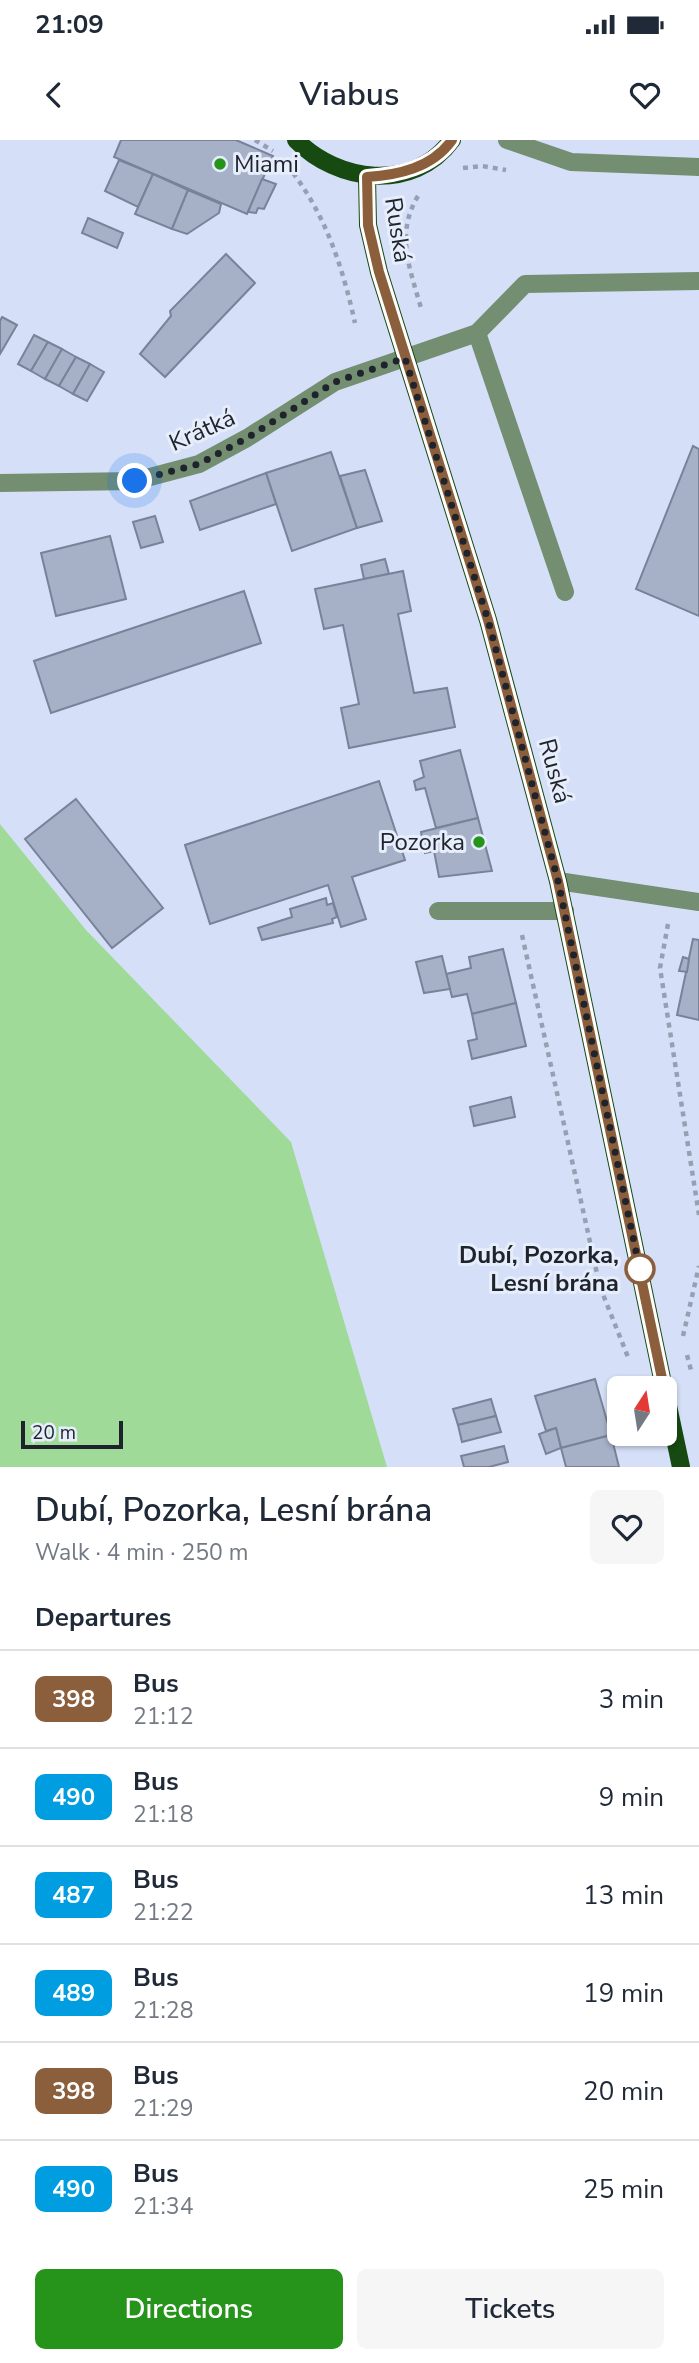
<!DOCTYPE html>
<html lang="en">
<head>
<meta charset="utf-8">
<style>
	:root { --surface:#fff; --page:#f6f6f7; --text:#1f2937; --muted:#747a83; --line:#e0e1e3; --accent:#26931b }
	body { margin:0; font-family:"Nunito Sans",sans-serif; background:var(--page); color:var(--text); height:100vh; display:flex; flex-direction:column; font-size:26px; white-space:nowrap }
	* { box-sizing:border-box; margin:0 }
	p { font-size:23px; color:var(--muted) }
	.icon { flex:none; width:38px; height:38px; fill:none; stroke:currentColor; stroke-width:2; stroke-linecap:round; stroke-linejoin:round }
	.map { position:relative; height:1327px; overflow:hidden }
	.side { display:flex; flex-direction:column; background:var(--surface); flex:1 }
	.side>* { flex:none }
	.badge { padding:0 14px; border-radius:10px; font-size:24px; line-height:46px }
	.needle { width:46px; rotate:12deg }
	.buttons { position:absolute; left:607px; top:1236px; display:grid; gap:14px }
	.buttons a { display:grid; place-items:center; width:70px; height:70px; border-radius:10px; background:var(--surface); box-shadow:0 2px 5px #0004; font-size:35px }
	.scale { position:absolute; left:21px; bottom:18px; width:102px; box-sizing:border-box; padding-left:7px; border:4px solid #1f232c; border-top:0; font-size:19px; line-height:24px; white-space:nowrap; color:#1f232c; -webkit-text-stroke:5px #e6edfb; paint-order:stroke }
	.you { position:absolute; width:35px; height:35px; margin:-18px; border:5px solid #fff; border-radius:50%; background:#1a73e8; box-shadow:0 0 0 10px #1a73e833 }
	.map>.badge { position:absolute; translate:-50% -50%; box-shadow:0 0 0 4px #fff }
	h2 { padding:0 35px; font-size:26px; line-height:63px }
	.round { display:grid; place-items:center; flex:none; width:74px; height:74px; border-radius:10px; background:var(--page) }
	.head { display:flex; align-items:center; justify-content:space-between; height:119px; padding:0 35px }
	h1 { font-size:33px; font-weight:600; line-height:52px }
	.cta { display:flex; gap:14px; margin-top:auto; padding:14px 35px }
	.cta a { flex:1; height:80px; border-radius:10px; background:var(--accent); color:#fff; font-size:28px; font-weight:600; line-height:80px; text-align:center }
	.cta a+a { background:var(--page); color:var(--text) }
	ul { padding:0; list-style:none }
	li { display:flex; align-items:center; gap:21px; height:98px; padding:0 35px; border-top:2px solid var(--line) }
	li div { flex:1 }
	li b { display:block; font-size:26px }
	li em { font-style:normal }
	li .badge { min-width:77px; font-weight:700; text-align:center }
	.status { display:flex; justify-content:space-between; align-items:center; height:49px; padding:0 35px; background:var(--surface); direction:ltr }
	.status svg { height:19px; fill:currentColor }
	header { display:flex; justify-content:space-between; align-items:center; height:91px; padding:0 35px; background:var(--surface); font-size:32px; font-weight:600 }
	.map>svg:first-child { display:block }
	.green { fill:#9fda98 }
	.building { fill:#a6b0c7; stroke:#788298; stroke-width:2 }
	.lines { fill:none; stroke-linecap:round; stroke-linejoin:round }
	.path { stroke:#97a0b3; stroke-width:4.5; stroke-dasharray:5 5; stroke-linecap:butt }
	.minor { stroke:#738e70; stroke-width:18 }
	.major { stroke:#164a11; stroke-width:18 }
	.line-casing { stroke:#fff; stroke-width:16 }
	.line { stroke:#8b5e3c; stroke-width:10 }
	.walk { stroke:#1f232c; stroke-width:7; stroke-dasharray:0 12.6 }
	.poi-dot { fill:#26931b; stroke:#e6edfb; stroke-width:2.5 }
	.stop-dot { fill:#fff; stroke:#8b5e3c; stroke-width:3.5 }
	.labels { text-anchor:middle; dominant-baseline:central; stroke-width:6; stroke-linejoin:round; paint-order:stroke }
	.poi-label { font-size:24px; fill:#1f232c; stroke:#e6edfb; text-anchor:start }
	.street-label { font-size:24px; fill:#1f232c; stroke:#e6edfb }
	.stop-label { font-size:24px; font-weight:bold; fill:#1f232c; stroke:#e6edfb; text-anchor:end }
</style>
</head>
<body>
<div class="status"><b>21:09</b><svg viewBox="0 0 49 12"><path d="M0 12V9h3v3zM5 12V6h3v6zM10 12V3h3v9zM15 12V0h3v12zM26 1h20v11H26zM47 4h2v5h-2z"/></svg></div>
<header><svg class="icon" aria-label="back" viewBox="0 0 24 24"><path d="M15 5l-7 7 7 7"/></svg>Viabus<svg class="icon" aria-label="heart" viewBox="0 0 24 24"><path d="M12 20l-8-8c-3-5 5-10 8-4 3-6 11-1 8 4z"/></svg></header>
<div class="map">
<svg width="699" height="1327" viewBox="0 0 699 1327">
	<rect width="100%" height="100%" fill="#d5e0f8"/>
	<polygon class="green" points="0,684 86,790 291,1002 387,1327 0,1327"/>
	<g class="building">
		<polygon points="121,0 236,0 273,16 247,74 114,17"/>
		<polygon points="119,20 153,34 138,67 105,51"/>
		<polygon points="153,34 188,50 172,89 135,74"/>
		<polygon points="262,39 276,44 264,69 258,68 256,73 248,72"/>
		<polygon points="188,50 221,64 219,73 187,94 172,89"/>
		<polygon points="88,78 123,93 117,108 82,93"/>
		<polygon points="226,114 255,143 165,237 140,214 171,176 170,171"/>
		<polygon points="2,177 17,185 0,214 0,181"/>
		<polygon points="34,195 48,202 31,231 18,224"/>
		<polygon points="48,202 62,209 45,239 31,231"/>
		<polygon points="62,209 76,217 59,246 45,239"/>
		<polygon points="76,217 90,224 73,254 59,246"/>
		<polygon points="90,224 104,232 87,261 73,254"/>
		<polygon points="693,306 699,309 699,476 636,449"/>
		<polygon points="331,312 357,388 292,411 266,333"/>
		<polygon points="365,330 382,381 357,388 340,336"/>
		<polygon points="266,333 276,364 200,390 190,361"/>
		<polygon points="155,376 163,402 141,408 133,382"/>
		<polygon points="110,396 126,459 56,476 41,413"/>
		<polygon points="385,419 389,434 364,439 361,425"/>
		<polygon points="403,431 411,471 398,474 414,553 447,548 455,587 349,608 341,568 359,564 343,485 324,489 315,449"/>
		<polygon points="244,451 261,503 51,573 34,521"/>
		<polygon points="460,610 478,678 436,688 425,648 416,650 414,641 424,637 420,621"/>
		<polygon points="379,641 405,720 352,737 366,779 341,787 328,745 210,784 185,705"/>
		<polygon points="76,659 163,768 112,808 25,699"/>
		<polygon points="478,678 492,731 439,737 434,711 425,713 421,692"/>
		<polygon points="326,758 327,765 333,763 337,777 332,779 333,783 262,800 258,788 292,777 290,769"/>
		<polygon points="693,799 699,800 699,880 677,875"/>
		<polygon points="503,809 516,863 472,874 467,854 452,857 446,834 471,828 469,817"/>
		<polygon points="442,816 450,849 424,853 416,822"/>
		<polygon points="683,817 689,819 687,832 679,831"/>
		<polygon points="516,863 526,906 472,919 468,901 477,899 472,874"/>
		<polygon points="511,957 515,977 474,986 470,967"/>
		<polygon points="595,1239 611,1295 561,1308 556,1288 546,1291 535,1256"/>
		<polygon points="491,1259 496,1276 458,1285 453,1269"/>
		<polygon points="496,1276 501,1292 462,1302 458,1285"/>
		<polygon points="556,1288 561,1308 546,1314 539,1294"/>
		<polygon points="611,1295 619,1327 566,1327 561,1308"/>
		<polygon points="504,1306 508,1322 489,1327 464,1327 461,1316"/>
	</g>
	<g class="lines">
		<g class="path">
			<polyline points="255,0 273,11"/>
			<polyline points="463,28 482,26 506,30"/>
			<path d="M293 33C327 78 343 129 355 183"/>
			<path d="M418 56C395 94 410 129 421 168"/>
			<polyline points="668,784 660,828 699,1075"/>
			<polyline points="522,795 600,1147 628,1217"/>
			<polyline points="683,1196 699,1126"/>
			<polyline points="687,1215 692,1234"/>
		</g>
		<g class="minor">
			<polyline points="507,0 571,22 699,27"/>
			<polyline points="477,193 565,452"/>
			<polyline points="0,343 135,341 199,324 247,298 335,242 477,193 525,144 699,141"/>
			<polyline points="558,741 699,762"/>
			<polyline points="438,771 565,771"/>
		</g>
		<g class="major">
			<path d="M296 0C337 42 413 53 452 0"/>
			<polyline points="367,37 368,85 379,132 488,480 558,741 664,1248"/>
			<polyline points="665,1252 681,1327"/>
		</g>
	</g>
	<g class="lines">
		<g class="line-casing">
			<path id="line" d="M452 0C432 28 398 35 367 37L368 85 379 132 488 480 558 741 664 1248"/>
		</g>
		<use href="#line" class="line"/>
		<polyline class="walk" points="135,341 199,324 247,298 335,242 405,218 488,480 558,741 641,1135 640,1129"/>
	</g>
	<g class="poi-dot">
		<circle cx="220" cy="24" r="7"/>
		<circle cx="479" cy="702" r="7"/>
	</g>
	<circle class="stop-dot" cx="640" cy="1129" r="14"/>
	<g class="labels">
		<g class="poi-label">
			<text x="234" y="24">Miami</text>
			<text x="465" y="702" text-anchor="end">Pozorka</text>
		</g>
		<g class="street-label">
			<text transform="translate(398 90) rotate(81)">Ruská</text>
			<text transform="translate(202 290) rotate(-24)">Krátká</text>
			<text transform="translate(555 631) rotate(75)">Ruská</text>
		</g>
		<g class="stop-label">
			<text x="619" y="1115">Dubí, Pozorka,<tspan x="619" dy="28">Lesní brána</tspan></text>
		</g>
	</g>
</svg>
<div class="buttons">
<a><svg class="needle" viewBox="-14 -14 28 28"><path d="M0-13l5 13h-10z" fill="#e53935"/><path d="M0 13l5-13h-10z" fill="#747a83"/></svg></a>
</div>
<div class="scale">20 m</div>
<div class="you" style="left:135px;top:341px"></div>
</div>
<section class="side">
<div class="head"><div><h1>Dubí, Pozorka, Lesní brána</h1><p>Walk · 4 min · 250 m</p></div><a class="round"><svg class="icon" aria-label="heart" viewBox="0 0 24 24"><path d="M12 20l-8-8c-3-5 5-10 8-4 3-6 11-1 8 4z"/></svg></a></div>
<h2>Departures</h2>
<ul>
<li><span class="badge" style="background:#8b5e3c;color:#fff">398</span><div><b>Bus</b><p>21:12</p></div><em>3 min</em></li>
<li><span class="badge" style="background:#009ee0;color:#fff">490</span><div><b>Bus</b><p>21:18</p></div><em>9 min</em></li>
<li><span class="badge" style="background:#009ee0;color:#fff">487</span><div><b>Bus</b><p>21:22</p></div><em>13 min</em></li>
<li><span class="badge" style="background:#009ee0;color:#fff">489</span><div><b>Bus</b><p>21:28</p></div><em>19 min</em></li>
<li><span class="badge" style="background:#8b5e3c;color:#fff">398</span><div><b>Bus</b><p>21:29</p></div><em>20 min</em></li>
<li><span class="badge" style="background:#009ee0;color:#fff">490</span><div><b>Bus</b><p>21:34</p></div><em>25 min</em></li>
</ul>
<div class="cta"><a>Directions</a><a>Tickets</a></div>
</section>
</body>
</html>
